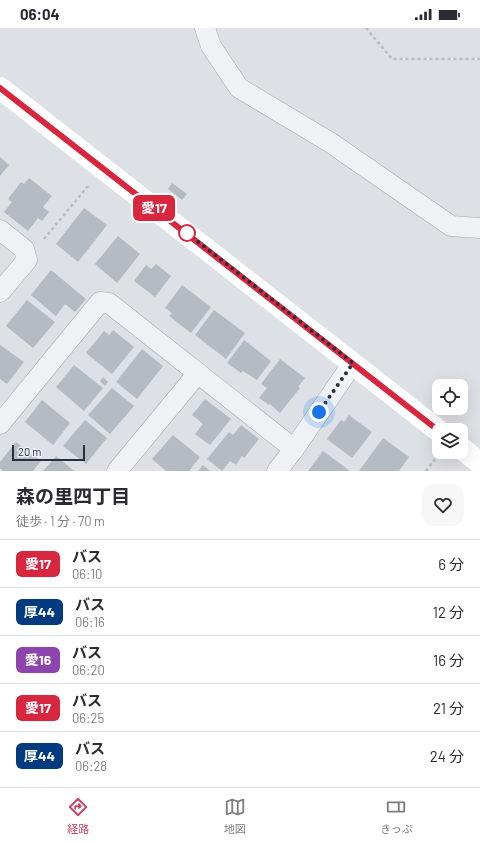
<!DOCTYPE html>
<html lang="ja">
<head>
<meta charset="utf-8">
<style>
	:root { --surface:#fff; --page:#f7f7f7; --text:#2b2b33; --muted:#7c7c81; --line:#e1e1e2; --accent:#c94461 }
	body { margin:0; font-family:Barlow,"Noto Sans JP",sans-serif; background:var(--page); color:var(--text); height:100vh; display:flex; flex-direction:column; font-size:15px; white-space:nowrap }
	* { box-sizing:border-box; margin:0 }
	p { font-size:13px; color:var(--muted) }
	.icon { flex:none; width:22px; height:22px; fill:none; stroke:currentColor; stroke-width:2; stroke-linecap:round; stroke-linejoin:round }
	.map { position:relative; height:443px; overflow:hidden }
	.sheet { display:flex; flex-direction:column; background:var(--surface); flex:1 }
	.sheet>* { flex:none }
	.badge { padding:0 8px; border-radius:6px; font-size:14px; line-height:26px }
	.buttons { position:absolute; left:432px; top:351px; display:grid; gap:8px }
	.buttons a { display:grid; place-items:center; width:36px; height:36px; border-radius:8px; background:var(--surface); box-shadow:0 4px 16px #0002; font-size:20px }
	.scale { position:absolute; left:12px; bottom:10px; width:73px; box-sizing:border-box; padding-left:4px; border:2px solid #27303c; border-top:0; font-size:11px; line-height:14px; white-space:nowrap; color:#27303c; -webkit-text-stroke:3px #ecf0f4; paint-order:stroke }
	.you { position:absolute; width:20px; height:20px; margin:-10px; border:3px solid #fff; border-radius:50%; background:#1a73e8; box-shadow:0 0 0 6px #1a73e833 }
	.map>.badge { position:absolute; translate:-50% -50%; box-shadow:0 0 0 2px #fff }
	.round { display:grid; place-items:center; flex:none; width:42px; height:42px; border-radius:12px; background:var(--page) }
	.headline { display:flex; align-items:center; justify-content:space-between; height:68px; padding:0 16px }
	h1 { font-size:19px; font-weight:700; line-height:30px }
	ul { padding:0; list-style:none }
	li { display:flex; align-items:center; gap:12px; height:48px; padding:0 16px; border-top:1px solid var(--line) }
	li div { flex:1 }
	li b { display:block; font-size:15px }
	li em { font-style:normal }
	li .badge { min-width:44px; font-weight:700; text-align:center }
	.status { display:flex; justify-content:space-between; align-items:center; height:28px; padding:0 20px; background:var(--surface); direction:ltr }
	.status svg { height:11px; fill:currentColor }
	.menu { display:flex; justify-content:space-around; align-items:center; height:56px; border-top:1px solid var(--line); background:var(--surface); font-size:11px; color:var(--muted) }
	.menu a { display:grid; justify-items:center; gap:2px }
	.menu .active { color:var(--accent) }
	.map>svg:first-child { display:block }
	.building { fill:#b4bbc3 }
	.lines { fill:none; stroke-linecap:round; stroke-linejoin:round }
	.street-casing { stroke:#a3a8b0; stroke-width:21 }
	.path { stroke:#b7bcc1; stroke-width:2.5; stroke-dasharray:3 3; stroke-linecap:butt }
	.street { stroke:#eff2f5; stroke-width:20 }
	.secondary { stroke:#fff; stroke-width:22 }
	.line-casing { stroke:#fff; stroke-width:9 }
	.line { stroke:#d7263d; stroke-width:6 }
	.walk { stroke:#27303c; stroke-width:4; stroke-dasharray:0 7.2 }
	.stop-dot { fill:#fff; stroke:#d7263d; stroke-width:2 }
</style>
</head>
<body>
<div class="status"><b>06:04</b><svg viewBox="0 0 49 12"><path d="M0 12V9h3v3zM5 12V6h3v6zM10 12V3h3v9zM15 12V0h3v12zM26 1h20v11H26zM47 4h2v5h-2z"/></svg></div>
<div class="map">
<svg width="480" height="443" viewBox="0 0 480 443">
	<rect width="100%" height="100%" fill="#dde1e6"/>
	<g class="building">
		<polygon points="0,129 9,137 0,148"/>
		<polygon points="29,150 52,168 43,179 49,184 42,193 38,190 28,203 4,184 12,174 8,171 21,154 24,156"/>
		<polygon points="172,155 187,166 182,172 168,161"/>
		<polygon points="84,180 107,197 78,234 56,216"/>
		<polygon points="118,208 140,226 117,255 95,236"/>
		<polygon points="156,236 171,248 155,269 134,253 146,237 151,241"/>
		<polygon points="51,242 86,271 75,284 65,276 56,288 31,267"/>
		<polygon points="182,257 211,279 191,305 169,288 172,285 165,280"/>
		<polygon points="27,272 55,294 33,320 6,298"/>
		<polygon points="214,282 245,305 226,331 195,307"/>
		<polygon points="113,302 134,319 112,346 86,325 104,303 109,307"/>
		<polygon points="244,312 271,333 257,352 243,343 241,345 227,335"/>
		<polygon points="0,317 24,334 7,356 0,351"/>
		<polygon points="142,321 163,338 137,371 116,354"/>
		<polygon points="280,331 305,350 298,359 300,360 280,385 270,376 269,377 259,370 267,360 261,356"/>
		<polygon points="74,337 103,360 84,383 56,359"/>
		<polygon points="103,349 108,354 105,358 100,353"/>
		<polygon points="112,360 134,378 110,406 88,387"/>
		<polygon points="205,371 231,391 210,417 195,406 203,396 192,387"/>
		<polygon points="42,372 70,395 53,417 25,394"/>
		<polygon points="349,387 372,404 352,430 327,411 341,392 344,394"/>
		<polygon points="85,392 107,410 86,436 63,418"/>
		<polygon points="241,397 259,411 244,430 242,428 236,437 230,433 222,443 207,431 229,404 233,407"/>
		<polygon points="173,407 200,429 189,443 166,443 152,431"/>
		<polygon points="383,410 409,429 399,443 359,443"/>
		<polygon points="16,414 41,433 33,443 3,443 0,440 0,434"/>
		<polygon points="323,423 350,443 308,443"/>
		<polygon points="56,428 74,443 43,443"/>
		<polygon points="203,437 210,443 198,443"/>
	</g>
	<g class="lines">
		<g class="street-casing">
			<g id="street">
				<polyline points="205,0 211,18 239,60 331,115 451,198 480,200"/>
				<polyline points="0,202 24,221 27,232 0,264"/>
				<polyline points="0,396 100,274 109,275 294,421"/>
				<polyline points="117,443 198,345"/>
				<polyline points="277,443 294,421 353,335"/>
			</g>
		</g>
		<g class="path">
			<polyline points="366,0 392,31 480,31"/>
			<polyline points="44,211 88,158"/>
			<polyline points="426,443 439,426"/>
		</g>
		<use href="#street" class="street"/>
		<g class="secondary">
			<polyline points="0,60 439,403"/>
			<polyline points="461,420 480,435"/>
		</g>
	</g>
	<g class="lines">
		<g class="line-casing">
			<polyline id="line" points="0,60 439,403"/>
		</g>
		<use href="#line" class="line"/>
		<polyline class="walk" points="187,205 353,335 319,384"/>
	</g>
	<circle class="stop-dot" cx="187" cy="205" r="8"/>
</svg>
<div class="buttons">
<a><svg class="icon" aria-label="locate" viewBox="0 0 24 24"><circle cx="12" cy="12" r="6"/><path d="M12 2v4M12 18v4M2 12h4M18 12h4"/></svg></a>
<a><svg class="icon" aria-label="layers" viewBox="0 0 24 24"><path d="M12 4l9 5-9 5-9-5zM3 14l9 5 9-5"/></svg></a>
</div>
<div class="scale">20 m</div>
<div class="you" style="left:319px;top:384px"></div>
<b class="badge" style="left:154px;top:180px;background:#d7263d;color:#fff">愛17</b>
</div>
<section class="sheet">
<div class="headline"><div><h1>森の里四丁目</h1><p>徒歩 · 1 分 · 70 m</p></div><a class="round"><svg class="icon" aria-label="heart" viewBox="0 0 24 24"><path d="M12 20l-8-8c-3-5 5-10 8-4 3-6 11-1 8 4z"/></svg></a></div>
<ul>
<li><span class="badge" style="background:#d7263d;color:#fff">愛17</span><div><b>バス</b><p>06:10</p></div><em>6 分</em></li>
<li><span class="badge" style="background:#003b80;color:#fff">厚44</span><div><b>バス</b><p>06:16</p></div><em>12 分</em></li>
<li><span class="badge" style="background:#8e44ad;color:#fff">愛16</span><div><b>バス</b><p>06:20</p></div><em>16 分</em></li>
<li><span class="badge" style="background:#d7263d;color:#fff">愛17</span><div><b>バス</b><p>06:25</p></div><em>21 分</em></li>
<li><span class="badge" style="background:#003b80;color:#fff">厚44</span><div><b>バス</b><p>06:28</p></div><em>24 分</em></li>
</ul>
</section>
<nav class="menu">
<a class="active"><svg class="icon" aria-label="directions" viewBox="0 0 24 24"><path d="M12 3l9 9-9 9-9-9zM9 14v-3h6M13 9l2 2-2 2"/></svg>経路</a>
<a><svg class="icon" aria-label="map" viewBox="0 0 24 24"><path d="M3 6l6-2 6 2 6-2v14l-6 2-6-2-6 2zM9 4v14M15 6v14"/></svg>地図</a>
<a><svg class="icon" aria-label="tickets" viewBox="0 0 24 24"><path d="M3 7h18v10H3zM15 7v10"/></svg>きっぷ</a>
</nav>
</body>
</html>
